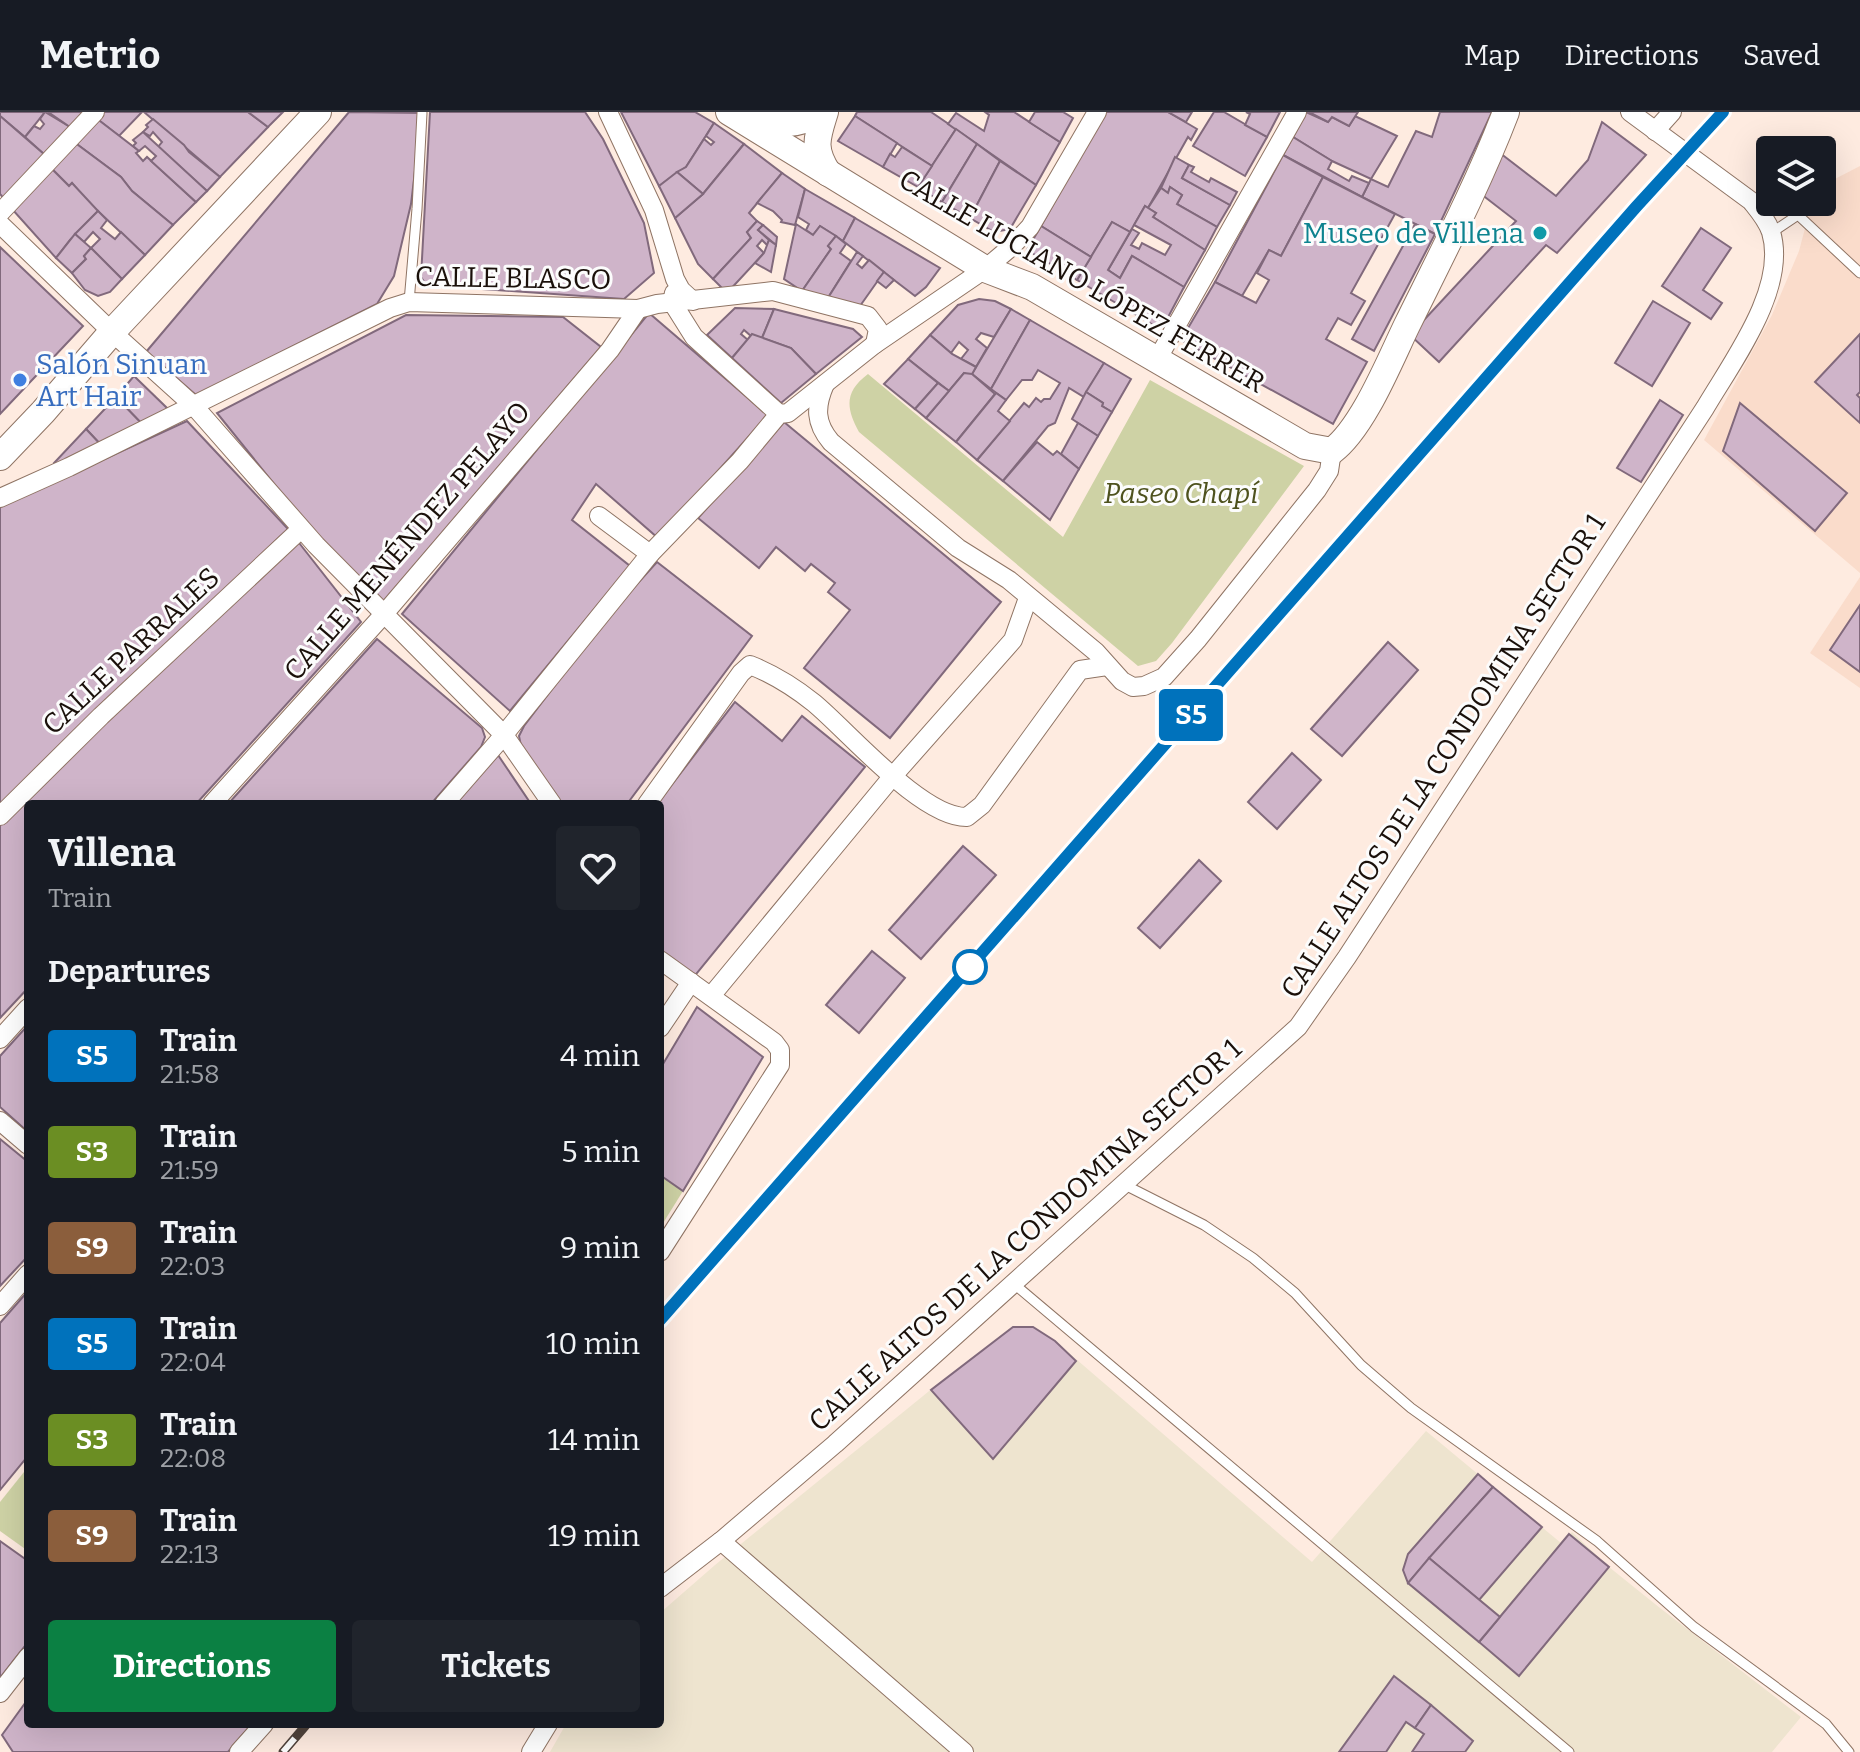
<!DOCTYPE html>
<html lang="en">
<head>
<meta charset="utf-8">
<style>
	:root { --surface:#171b24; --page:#20242c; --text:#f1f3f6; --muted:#9ea1a6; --line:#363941; --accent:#0b8043 }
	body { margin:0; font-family:Bitter,serif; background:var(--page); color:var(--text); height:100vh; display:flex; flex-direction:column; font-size:30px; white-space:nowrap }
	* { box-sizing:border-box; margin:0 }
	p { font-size:26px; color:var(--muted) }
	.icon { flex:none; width:44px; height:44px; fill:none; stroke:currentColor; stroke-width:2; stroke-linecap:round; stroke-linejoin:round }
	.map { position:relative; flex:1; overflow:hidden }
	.sheet { position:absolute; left:24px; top:688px; width:640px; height:928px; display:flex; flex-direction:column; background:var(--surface); border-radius:8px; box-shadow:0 8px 32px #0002 }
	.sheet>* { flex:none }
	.badge { padding:0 16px; border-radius:6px; font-size:28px; line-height:52px }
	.tools { position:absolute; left:1756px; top:24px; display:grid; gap:16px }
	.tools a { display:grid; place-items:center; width:80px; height:80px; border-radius:8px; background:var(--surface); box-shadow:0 8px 32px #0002; font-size:40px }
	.map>.badge { position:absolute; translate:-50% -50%; box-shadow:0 0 0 4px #fff }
	h2 { padding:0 24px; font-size:30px; line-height:72px }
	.round { display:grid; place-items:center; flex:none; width:84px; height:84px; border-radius:8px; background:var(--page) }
	.headline { display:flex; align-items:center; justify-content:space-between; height:136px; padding:0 24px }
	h1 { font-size:38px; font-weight:700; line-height:60px }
	.cta { display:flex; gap:16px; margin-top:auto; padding:16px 24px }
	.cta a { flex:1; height:92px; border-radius:8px; background:var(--accent); color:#fff; font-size:32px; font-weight:700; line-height:92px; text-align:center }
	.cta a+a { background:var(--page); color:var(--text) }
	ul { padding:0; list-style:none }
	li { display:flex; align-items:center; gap:24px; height:96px; padding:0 24px }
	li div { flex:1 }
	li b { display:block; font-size:30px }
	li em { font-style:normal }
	li .badge { min-width:88px; font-weight:700; text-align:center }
	header { display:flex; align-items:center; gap:48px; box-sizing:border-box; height:112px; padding:0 40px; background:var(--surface); border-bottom:2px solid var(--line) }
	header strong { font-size:38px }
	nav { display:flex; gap:44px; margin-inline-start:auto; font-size:28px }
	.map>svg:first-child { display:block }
	.built { fill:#fadccb }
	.industrial { fill:#eee4cf }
	.green { fill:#ced2a5 }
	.building { fill:#cfb4c9; stroke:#81697c; stroke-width:2 }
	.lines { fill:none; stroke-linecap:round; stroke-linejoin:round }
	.lane-casing { stroke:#8f7464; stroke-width:11 }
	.street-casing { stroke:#8f7464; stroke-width:20 }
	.secondary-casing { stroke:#8f7464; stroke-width:28 }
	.lane { stroke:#fff; stroke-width:9 }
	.street { stroke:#fff; stroke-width:18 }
	.secondary { stroke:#fff; stroke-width:26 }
	.rail-casing { stroke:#4f423b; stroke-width:9 }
	.rail { stroke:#fcfcfc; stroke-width:6; stroke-dasharray:18; stroke-linecap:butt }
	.line-casing { stroke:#fff; stroke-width:18 }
	.line { stroke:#0072bc; stroke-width:12 }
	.culture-dot { fill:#0f9aa8; stroke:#fcfcfc; stroke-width:3 }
	.shop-dot { fill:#3f7fe0; stroke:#fcfcfc; stroke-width:3 }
	.stop-dot { fill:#fff; stroke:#0072bc; stroke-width:4 }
	.labels { text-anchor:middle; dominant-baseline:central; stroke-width:6; stroke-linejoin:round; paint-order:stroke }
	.culture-label { font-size:28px; fill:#0d838f; stroke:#fcfcfc; text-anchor:end }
	.street-label { font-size:28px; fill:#1a100a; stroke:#fcfcfc }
	.shop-label { font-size:28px; fill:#366cbe; stroke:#fcfcfc; text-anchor:start }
	.park-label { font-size:28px; font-style:italic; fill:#4e521e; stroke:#fcfcfc }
</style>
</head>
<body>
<header>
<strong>Metrio</strong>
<nav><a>Map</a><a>Directions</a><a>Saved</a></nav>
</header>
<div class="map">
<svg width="1860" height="1640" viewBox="0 0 1860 1640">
	<rect width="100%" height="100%" fill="#feebe0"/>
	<g class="built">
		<polygon points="1860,54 1860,461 1704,328 1772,203 1799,139 1812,90 1822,90 1822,77 1829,70"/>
		<polygon points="1860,465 1860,576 1810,541"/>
	</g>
	<polygon class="industrial" points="1013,1215 1033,1215 1055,1229 1312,1450 1426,1319 1561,1431 1572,1420 1609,1455 1660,1496 1801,1605 1772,1640 550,1640 566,1612 660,1612 660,1501 715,1453 939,1271"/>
	<g class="green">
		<path d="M868 262 1063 425 1150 268 1304 354 1172 531 1156 549 1138 554 859 320C846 296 844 280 868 262Z"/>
		<polygon points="660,1063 683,1079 660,1116"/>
		<polygon points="28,1355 28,1439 0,1419 0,1390"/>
	</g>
	<g class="building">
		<polygon points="0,0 45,0 25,25 0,4"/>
		<polygon points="45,0 70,15 45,43 25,25 34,14 40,17 44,12 40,7"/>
		<polygon points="48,0 84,0 70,15"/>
		<polygon points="102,0 142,0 119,24 96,6"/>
		<polygon points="144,0 248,0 268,15 220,65"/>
		<polygon points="248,0 283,0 268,15"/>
		<polygon points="349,0 422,1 411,92 394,164 377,192 196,283 146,240"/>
		<polygon points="430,0 585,0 603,27 644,111 654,161 624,187 426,173 421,165"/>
		<polygon points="621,0 695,0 714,11 686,55 659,74"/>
		<polygon points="857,0 931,0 956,17 932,54 855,4"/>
		<polygon points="985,0 1014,0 1060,30 1036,73 948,12 956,1 984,19 989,3"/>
		<polygon points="1035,0 1063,0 1073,6 1060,30 1029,10"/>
		<polygon points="1105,0 1168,0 1197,17 1191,28 1188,25 1148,96 1145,94 1130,120 1112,110 1091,145 1041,114"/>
		<polygon points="1168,0 1192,0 1186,10"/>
		<polygon points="1214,0 1224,0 1267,25 1245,64 1193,34"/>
		<polygon points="1246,0 1280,0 1267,25 1245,13 1250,2"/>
		<polygon points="1306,0 1328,10 1332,5 1349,14 1355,4 1397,24 1371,67 1332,49 1293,25"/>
		<polygon points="1309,0 1358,0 1349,14 1332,5 1328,10"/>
		<polygon points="1440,0 1492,0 1435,122 1362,85 1371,67 1388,75 1416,19 1432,25"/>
		<polygon points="0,4 45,43 6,89 0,82"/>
		<polygon points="855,4 897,31 883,55 838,29"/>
		<polygon points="96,6 139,39 136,41 143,49 147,45 196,90 173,113 132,79 121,65 74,30"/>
		<polygon points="153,7 184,33 189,40 220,65 207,79 158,35 162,30 153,20 150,24 143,20 148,15 146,13"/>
		<polygon points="1602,10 1646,43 1557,141 1546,133 1439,250 1410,223 1516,109 1481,82 1500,41 1556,84 1588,48"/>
		<polygon points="714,11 744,32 703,82 677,60 686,55 704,27 711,33 714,30 706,24"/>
		<polygon points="956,17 977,32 942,90 918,75"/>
		<polygon points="143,20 207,79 196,90 151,49 156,44 145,34 139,39 133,34 136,31 133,28"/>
		<polygon points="1293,25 1332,49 1328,57 1349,69 1352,64 1369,71 1362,85 1283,43"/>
		<polygon points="74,30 121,65 132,79 173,113 145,143 86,88 72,71 69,74 50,55"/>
		<polygon points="744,32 782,61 749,101 757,109 747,120 751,126 713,167 698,152 675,106 703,82"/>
		<polygon points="977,32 1000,49 970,106 942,90"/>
		<polygon points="902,35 932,54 918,75 883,55 890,42 895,45"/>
		<polygon points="1283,43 1323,65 1281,144 1269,138 1242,184 1215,170"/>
		<polygon points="1175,45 1189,53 1182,66 1230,93 1217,115 1177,92 1182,83 1170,75 1168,81 1161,76"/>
		<polygon points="1000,49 1036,73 1010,117 994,120 970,106"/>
		<polygon points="1189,53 1194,55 1191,60 1209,70 1211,66 1237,80 1230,93 1182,66"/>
		<polygon points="50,55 69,74 72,71 98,99 70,128 56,146 12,97"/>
		<polygon points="677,60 703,82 675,106 659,74"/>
		<polygon points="782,61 805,77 795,113 781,110 782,108 773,99 757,91"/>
		<polygon points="1323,65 1395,102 1351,181 1365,189 1351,213 1338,206 1326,227 1367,250 1333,312 1181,228 1215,170 1256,191 1269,168 1257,161 1269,138 1281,144"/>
		<polygon points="1170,75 1182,83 1177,92 1217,115 1205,138 1153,105 1156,101 1148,96 1161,76 1168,81"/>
		<polygon points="805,77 855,106 843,129 820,114 813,123 806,118 809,112 798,105"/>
		<polygon points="1145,94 1156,101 1153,105 1205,138 1184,175 1132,144 1120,166 1108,158 1132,117 1139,121 1131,133 1139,137 1142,131 1165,143 1171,133 1134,113"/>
		<polygon points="98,99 107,108 101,116 115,127 121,120 145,143 122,167 91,136 100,127 93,120 84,130 75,122"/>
		<polygon points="855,106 940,156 926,175 915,184 843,129"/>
		<polygon points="757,109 763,113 758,118 769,128 767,133 762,128 757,134 764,141 727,181 713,167 751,126 747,120"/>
		<polygon points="1112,110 1130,120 1108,158 1120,166 1132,144 1184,175 1165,211 1155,214 1077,168"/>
		<polygon points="796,112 813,123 820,114 836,124 828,134 831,137 802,179 784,167"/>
		<polygon points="1415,112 1435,122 1374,239 1352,227"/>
		<polygon points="763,113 777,125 776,133 758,118"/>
		<polygon points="1041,114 1091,145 1077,168 1027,138"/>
		<polygon points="1701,116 1731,136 1703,178 1722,191 1711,207 1662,174"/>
		<polygon points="75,122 91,136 84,144 86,147 72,161 56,146"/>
		<polygon points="836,124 846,132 840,141 851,149 826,189 802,179 831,137 828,134"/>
		<polygon points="769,128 776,133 771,160 755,151 764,141"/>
		<polygon points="0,135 83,214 0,302"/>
		<polygon points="91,136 122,167 110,180 98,184 85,178 72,161 86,147 84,144"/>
		<polygon points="857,140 863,144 857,152 862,156 869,148 884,160 860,194 826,189"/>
		<polygon points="884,160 894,168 886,176 877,169"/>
		<polygon points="979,187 995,189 1011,197 994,225 981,221 976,227 987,236 976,255 961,247 968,238 959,230 951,241 930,223 958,193"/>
		<polygon points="1653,189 1690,211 1652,274 1615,251"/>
		<polygon points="735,196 774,197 762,226 751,224 744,218 741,222 748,228 732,246 707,223"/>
		<polygon points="774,197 853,217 862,225 816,262 791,236 762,226"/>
		<polygon points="1011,197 1030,208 991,277 972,262"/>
		<polygon points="649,201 768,303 658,426 596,372 572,408 630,454 510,599 402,502"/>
		<polygon points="406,203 563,205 601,235 383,490 320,429 217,301"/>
		<polygon points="1030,208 1104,251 1084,285 1069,276 1055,311 1048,314 1003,369 977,348 1024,291 1029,295 1036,286 1041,290 1044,287 1050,287 1060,271 1038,258 1032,268 1022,268 1006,288 991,277"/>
		<polygon points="752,222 791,236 816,262 781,291 732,246"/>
		<polygon points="1860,222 1860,280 1857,283 1860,286 1860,311 1815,270"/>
		<polygon points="930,223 952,242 976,255 971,264 964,261 949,279 908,247"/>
		<polygon points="908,247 938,271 915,297 884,272"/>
		<polygon points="1104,251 1131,267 1112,300 1102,294 1103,291 1086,280"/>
		<polygon points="964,261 972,262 995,282 956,330 926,306"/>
		<polygon points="134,264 168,297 144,314 116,285"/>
		<polygon points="938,271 949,279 926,306 915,297"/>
		<polygon points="1086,280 1103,291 1102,294 1112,300 1098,324 1072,307"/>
		<polygon points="996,281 1006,288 998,299 1010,309 977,348 956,330"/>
		<polygon points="116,285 144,314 103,335 86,317"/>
		<polygon points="1660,288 1683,303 1641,370 1617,356"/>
		<polygon points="1740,291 1847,381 1815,419 1723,339"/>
		<polygon points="187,309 288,417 0,693 0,395"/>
		<polygon points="784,310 1001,490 890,626 804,556 850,498 828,480 835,471 811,452 805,459 776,435 759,456 698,406"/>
		<polygon points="1078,311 1098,324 1079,357 1061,342"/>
		<polygon points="86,317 103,335 59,357 54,351"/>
		<polygon points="1037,330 1053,343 1057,339 1079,357 1050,408 1003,369"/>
		<polygon points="296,427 361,510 196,692 28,692 28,876 0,906 0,711"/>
		<polygon points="657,450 752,524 627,692 561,692 521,634 519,624 524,614 606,506"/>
		<polygon points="1860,493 1860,560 1830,538"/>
		<polygon points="377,527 482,616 485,625 481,635 431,692 228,692"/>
		<polygon points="1388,530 1418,558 1342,644 1311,617"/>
		<polygon points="735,590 782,629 802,604 865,655 693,866 660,842 660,692 657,692"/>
		<polygon points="1292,641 1321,668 1277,717 1248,690"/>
		<polygon points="498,643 531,692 455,692"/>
		<polygon points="963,734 996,763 921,847 889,818"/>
		<polygon points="1199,748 1221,769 1160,836 1138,816"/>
		<polygon points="872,839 905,866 859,921 826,893"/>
		<polygon points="697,895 763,945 683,1079 660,1063 660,957"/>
		<polygon points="28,913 28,1020 0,995 0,944"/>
		<polygon points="0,1027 28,1050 28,1144 0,1174"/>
		<polygon points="28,1179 28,1344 0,1378 0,1211"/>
		<polygon points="1013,1215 1033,1215 1055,1229 1076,1249 993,1347 931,1278"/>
		<polygon points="1478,1362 1493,1375 1408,1471 1403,1458 1408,1442"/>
		<polygon points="1493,1375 1542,1415 1479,1488 1429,1446"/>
		<polygon points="1569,1422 1609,1455 1519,1564 1479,1530"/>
		<polygon points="0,1429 28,1449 28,1530 0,1566"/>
		<polygon points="1429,1446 1500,1505 1479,1530 1408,1471"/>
		<polygon points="1394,1564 1431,1593 1415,1616 1406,1610 1386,1640 1339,1640"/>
		<polygon points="28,1587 28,1612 252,1612 228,1640 13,1640 2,1623"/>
		<polygon points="1431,1593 1473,1629 1465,1640 1412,1640 1424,1622 1415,1616"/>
	</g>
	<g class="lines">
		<g class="lane-casing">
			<g id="lane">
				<polyline points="1771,121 1798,103 1860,161"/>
				<polyline points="409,190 417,97 422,1"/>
				<polyline points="1123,1072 1204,1113 1253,1146 1295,1181 1361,1253 1411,1296 1597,1429 1694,1515 1826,1612 1849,1640"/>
				<polyline points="1013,1171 1569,1640"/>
			</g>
		</g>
		<g class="street-casing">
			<g id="street">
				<polyline points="608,0 654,98 675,167 681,178 693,189"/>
				<polyline points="1655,19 1672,0"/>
				<polyline points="0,101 95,0"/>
				<polyline points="0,112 112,220 194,294 316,433 504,623 552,692"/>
				<polyline points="674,181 672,190 694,225 779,302"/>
				<polyline points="1158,246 1297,0"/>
				<path d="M825 272C815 295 815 311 831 330L958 436 1009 468 1096 540 1122 569 1133 575 1144 574 1164 565 1198 527 1317 378 1329 359 1332 339"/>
				<polyline points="0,386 69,355 390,196 409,190 638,197 657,192 773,179 868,204 878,217 875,232"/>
				<polyline points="599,404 650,442"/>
				<polyline points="212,692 384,502 610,238 638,197"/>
				<polyline points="444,692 498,630 650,442 740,349 779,302 788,301 875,232 985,157 1011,135 1030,115 1097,0"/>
				<path d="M647 692 741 561 750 553C773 562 794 575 814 591 849 620 922 706 967 705L982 693 1080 558 1107 554"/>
				<polyline points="0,704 101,604 301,417"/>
				<polyline points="660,848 774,930 780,938 780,953 660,1140"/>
				<polyline points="711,884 892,665 1013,528 1028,486"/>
				<polyline points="660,916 691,870"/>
				<polyline points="0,927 28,896"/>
				<polyline points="0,1009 28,1033"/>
				<polyline points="0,1194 28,1162"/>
				<polyline points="721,1429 964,1640"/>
				<path d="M660 1476 721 1429 835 1332 1298 915 1347 845 1705 296C1732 250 1788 176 1771 120 1767 108 1759 99 1751 89L1630 0"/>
				<polyline points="0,1581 28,1545"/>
				<polyline points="239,1640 264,1612"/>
				<polyline points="531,1640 548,1612"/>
			</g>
		</g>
		<g class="secondary-casing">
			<g id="secondary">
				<path d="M729 0 985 157 1032 175 1305 334 1332 339C1363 316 1390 248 1407 213 1442 142 1478 73 1506 0"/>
				<path d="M825 0C817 26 812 36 828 61"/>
				<path d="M749 6C773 13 797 16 818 0"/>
				<polyline points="0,345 43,300 112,220 318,0"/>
			</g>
		</g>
		<use href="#lane" class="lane"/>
		<use href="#street" class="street"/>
		<use href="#secondary" class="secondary"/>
		<g class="rail-casing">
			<g id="rail">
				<polyline points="660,1208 1636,95 1723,0"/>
				<polyline points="283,1640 307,1612"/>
			</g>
		</g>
		<use href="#rail" class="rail"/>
	</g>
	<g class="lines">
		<g class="line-casing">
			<polyline id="line" points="660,1208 1636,95 1723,0"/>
		</g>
		<use href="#line" class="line"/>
	</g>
	<circle class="culture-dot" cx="1540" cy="121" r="8"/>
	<circle class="shop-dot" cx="20" cy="268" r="8"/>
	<circle class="stop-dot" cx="970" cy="855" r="16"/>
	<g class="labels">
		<g class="culture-label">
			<text x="1524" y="121">Museo de Villena</text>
		</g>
		<g class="street-label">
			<text transform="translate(513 166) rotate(1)">CALLE BLASCO</text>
			<text transform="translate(1082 169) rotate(30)">CALLE LUCIANO LÓPEZ FERRER</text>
			<text transform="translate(407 429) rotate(-49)">CALLE MENÉNDEZ PELAYO</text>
			<text transform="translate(131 539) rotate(-43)">CALLE PARRALES</text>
			<text transform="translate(1443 644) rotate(-57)">CALLE ALTOS DE LA CONDOMINA SECTOR 1</text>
			<text transform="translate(1025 1123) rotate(-42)">CALLE ALTOS DE LA CONDOMINA SECTOR 1</text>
		</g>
		<g class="shop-label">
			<text x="36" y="252">Salón Sinuan<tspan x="36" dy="32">Art Hair</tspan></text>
		</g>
		<g class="park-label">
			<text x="1181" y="381">Paseo Chapí</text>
		</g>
	</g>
</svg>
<div class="tools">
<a><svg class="icon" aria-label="layers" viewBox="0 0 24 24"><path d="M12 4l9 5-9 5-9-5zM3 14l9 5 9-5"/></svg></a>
</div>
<b class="badge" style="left:1191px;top:603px;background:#0072bc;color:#fff">S5</b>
<section class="sheet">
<div class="headline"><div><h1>Villena</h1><p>Train</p></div><a class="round"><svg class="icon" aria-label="heart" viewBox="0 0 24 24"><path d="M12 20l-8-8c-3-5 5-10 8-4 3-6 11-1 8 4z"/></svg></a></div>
<h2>Departures</h2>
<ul>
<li><span class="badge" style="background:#0072bc;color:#fff">S5</span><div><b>Train</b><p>21:58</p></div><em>4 min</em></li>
<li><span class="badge" style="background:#6b8e23;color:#fff">S3</span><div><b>Train</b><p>21:59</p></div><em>5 min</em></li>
<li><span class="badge" style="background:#8b5e3c;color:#fff">S9</span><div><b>Train</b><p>22:03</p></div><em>9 min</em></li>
<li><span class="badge" style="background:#0072bc;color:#fff">S5</span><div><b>Train</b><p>22:04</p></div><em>10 min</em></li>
<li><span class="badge" style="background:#6b8e23;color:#fff">S3</span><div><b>Train</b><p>22:08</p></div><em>14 min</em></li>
<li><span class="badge" style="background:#8b5e3c;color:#fff">S9</span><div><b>Train</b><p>22:13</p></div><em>19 min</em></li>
</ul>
<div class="cta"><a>Directions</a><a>Tickets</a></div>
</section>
</div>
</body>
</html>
